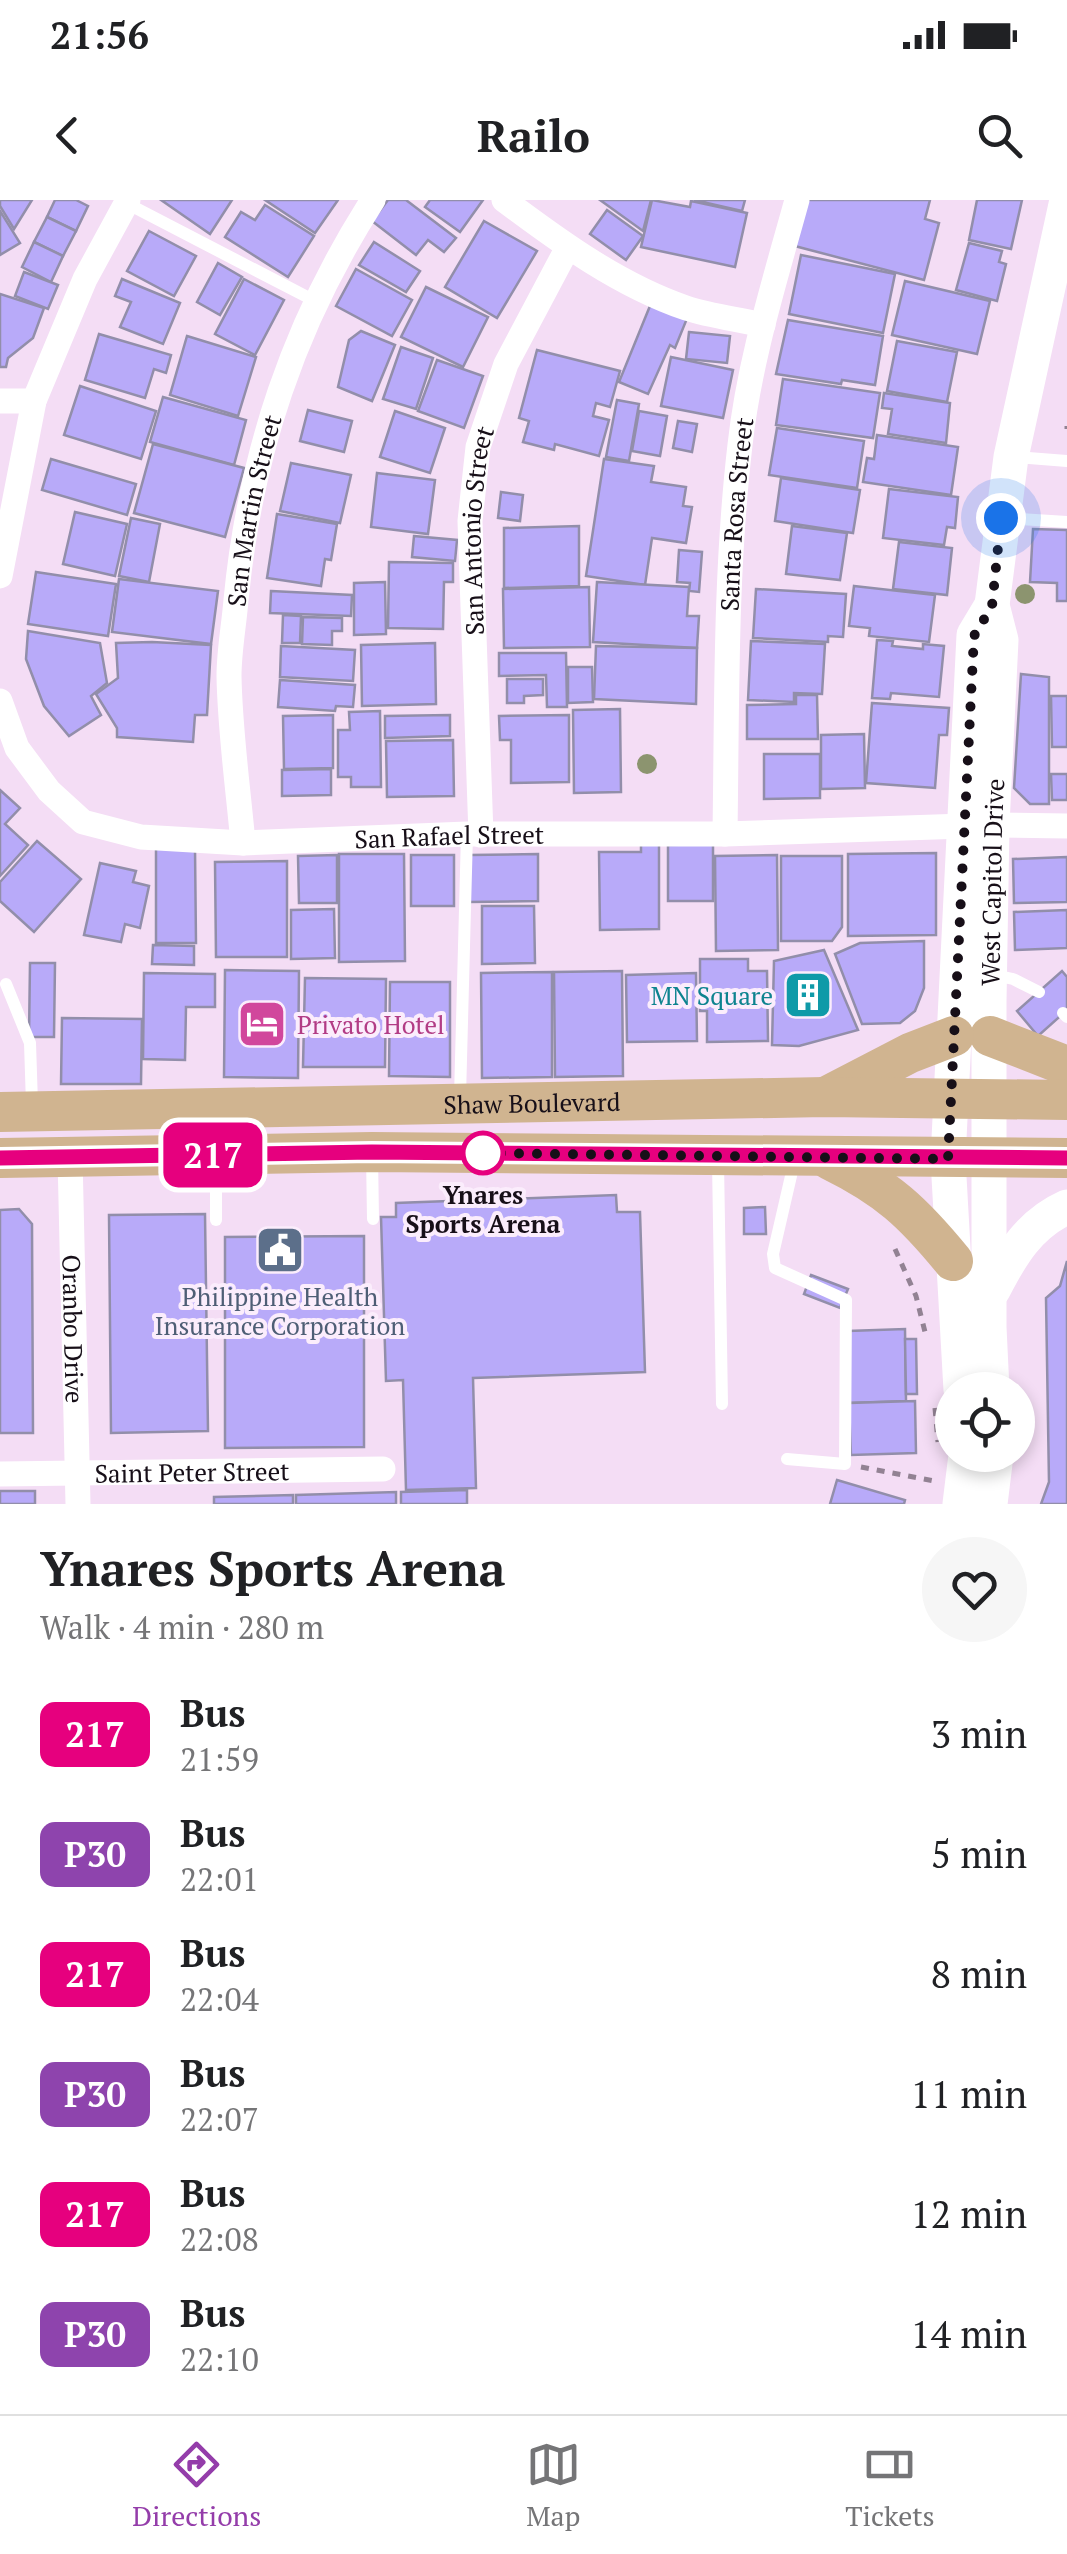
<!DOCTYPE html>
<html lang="en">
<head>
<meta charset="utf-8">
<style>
	:root { --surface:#fff; --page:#f6f6f6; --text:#202124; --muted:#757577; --line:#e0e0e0; --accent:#943daa }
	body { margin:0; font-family:"PT Serif",serif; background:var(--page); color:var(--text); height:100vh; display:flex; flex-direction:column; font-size:38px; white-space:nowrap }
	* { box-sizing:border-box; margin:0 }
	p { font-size:32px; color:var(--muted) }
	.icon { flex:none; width:55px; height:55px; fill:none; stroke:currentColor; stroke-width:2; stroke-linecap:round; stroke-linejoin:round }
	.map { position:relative; height:1304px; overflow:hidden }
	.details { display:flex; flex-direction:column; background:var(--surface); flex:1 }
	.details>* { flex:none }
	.badge { padding:0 20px; border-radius:15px; font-size:35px; line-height:65px }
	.buttons { position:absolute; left:935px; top:1172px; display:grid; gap:20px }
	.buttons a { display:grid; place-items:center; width:100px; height:100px; border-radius:50%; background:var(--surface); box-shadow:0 5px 15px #0003; font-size:50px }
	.you { position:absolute; width:50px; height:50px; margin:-25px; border:8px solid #fff; border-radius:50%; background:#1a73e8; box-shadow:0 0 0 15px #1a73e833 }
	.map>.badge { position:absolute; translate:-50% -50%; box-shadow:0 0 0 5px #fff }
	.round { display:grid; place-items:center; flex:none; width:105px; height:105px; border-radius:52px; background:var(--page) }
	.headline { display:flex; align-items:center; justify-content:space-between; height:170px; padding:0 40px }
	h1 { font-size:48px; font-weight:700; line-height:75px }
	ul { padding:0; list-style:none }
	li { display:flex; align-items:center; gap:30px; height:120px; padding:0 40px }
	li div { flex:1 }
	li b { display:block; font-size:38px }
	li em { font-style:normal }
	li .badge { min-width:110px; font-weight:700; text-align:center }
	.status { display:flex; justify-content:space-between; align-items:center; height:70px; padding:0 50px; background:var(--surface); direction:ltr }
	.status svg { height:28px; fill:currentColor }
	header { display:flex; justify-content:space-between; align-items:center; height:130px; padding:0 40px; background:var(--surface); font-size:45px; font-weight:700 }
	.tabs { display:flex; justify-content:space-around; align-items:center; height:140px; border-top:2px solid var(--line); background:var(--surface); font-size:28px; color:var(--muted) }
	.tabs a { display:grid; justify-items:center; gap:5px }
	.tabs .selected { color:var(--accent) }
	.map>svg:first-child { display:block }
	.building { fill:#b8aaf9; stroke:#928eaa; stroke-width:2.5 }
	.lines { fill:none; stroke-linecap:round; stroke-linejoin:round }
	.path { stroke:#928293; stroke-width:5; stroke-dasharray:8 8; stroke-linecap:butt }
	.lane { stroke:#fff; stroke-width:12 }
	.street { stroke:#fff; stroke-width:25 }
	.secondary { stroke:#fff; stroke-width:35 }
	.primary { stroke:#d0b490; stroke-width:40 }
	.tree { fill:#8c946f }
	.line-casing { stroke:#fff; stroke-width:22 }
	.line { stroke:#e6007e; stroke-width:15 }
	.walk { stroke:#170f18; stroke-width:10; stroke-dasharray:0 18 }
	.stop-dot { fill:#fff; stroke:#e6007e; stroke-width:5 }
	.labels { text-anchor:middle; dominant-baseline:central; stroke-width:8; stroke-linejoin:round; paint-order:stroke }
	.street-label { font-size:25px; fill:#170f18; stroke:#fbedfc }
	.culture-label { font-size:25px; fill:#0d838f; stroke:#fbedfc; text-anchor:end }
	.hotel-label { font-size:25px; fill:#b23c85; stroke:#fbedfc; text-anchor:start }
	.stop-label { font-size:25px; font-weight:bold; fill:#170f18; stroke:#fbedfc }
	.service-label { font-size:25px; fill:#4e5e75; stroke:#fbedfc }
</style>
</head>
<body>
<div class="status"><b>21:56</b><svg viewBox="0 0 49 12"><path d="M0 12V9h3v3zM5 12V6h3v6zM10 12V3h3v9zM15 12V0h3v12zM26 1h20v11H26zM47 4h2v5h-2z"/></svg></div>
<header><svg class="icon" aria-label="back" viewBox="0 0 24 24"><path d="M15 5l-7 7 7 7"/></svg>Railo<svg class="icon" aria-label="search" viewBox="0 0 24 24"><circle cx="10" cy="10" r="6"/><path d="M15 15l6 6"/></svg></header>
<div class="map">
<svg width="1067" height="1304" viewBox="0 0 1067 1304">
	<rect width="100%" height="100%" fill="#f4ddf5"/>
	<g class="building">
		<polygon points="0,0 32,0 14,29 0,6"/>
		<polygon points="55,0 76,0 88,6 76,31 47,17"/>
		<polygon points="161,0 232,0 210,34"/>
		<polygon points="265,0 338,0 315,33"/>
		<polygon points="388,0 406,0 456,38 444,52 428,40 416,55 372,21"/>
		<polygon points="430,0 483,0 460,32 425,7"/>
		<polygon points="600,0 651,0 643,31"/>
		<polygon points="652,0 690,7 691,1 747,13 735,67 641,47"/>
		<polygon points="694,0 745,0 742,11"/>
		<polygon points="803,0 930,0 925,19 939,23 924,80 791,45"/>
		<polygon points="977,0 1022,0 1011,49 969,40"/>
		<polygon points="265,5 314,36 288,77 225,37 241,12 255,20"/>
		<polygon points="607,10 643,36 626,60 590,34"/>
		<polygon points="0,11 20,43 0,55"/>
		<polygon points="47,17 76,31 63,56 34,42"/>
		<polygon points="484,21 537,51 497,118 445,87"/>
		<polygon points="149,31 196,56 174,96 127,71"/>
		<polygon points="34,42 63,56 51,82 22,67"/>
		<polygon points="374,42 420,71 406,92 359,65"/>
		<polygon points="969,43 1002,51 999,62 1006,64 997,101 956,90"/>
		<polygon points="801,55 895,74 883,133 789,114"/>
		<polygon points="218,63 242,77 220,115 197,102"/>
		<polygon points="356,69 412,100 392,136 336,106"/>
		<polygon points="24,72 58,85 48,109 15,96"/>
		<polygon points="122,79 180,103 163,144 120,127 131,102 115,96"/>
		<polygon points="244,79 284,100 255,155 215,134"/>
		<polygon points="905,81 990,101 977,154 892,135"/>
		<polygon points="426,87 488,117 463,167 401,137"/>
		<polygon points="0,94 44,108 33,138 8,158 6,167 0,167"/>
		<polygon points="652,101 688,116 675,148 670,145 648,194 619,182"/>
		<polygon points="788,120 883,136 875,185 842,180 841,184 776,174"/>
		<polygon points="361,131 395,145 372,201 338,187 349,140"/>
		<polygon points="689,132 730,136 727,163 686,159"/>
		<polygon points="99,134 171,155 166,173 154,169 145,198 85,180"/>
		<polygon points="187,136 256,157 238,216 170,195"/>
		<polygon points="897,141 957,152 947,202 887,191"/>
		<polygon points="401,147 433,158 416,209 383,199"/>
		<polygon points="537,150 620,171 610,207 596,203 593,216 609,220 599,256 555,244 554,250 523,242 529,221 519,218"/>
		<polygon points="671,157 733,170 723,218 661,206"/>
		<polygon points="437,160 483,176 464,228 418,211"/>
		<polygon points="783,179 880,193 873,238 776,225"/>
		<polygon points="80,186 156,211 141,259 64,235"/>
		<polygon points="884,193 950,203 946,243 888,234 892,209 882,208"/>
		<polygon points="163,197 246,220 234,265 150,242"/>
		<polygon points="617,200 639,204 629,261 606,257"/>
		<polygon points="308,210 352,221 344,252 300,241"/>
		<polygon points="395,211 445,228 430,273 380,257"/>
		<polygon points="639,211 667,216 660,256 632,251"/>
		<polygon points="678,221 697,224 692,252 673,248"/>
		<polygon points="777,228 864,241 857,288 769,275"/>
		<polygon points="877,235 958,247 951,295 863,282 867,258 874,259"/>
		<polygon points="153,244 244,268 225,337 134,313"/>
		<polygon points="51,259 136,284 127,315 42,290"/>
		<polygon points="604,259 654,266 651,282 686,287 683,306 692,307 686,343 652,338 645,385 586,376"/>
		<polygon points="291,263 351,275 340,323 280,311"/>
		<polygon points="377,273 435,280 428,334 371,327"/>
		<polygon points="781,278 860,290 853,333 775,321"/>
		<polygon points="889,289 958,297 955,328 947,327 944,345 883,338"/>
		<polygon points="501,292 523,295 520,321 498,318"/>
		<polygon points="75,312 127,324 115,376 63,364"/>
		<polygon points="277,314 337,324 331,360 325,359 321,386 267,378"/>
		<polygon points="131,318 160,324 149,382 119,376"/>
		<polygon points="579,326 579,386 504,388 504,328"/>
		<polygon points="792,326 847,333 840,380 786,374"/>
		<polygon points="1033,329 1067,330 1067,401 1057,401 1057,383 1030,382"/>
		<polygon points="414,336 457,340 455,361 412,357"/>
		<polygon points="899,342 952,348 947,395 893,389"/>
		<polygon points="679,350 702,352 699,392 689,391 690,383 677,382"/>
		<polygon points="389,362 453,363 453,382 444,382 443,429 388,428"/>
		<polygon points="36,372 116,384 108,436 28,424"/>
		<polygon points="119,379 218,391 211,444 112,432"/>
		<polygon points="385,382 386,434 354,435 354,383"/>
		<polygon points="597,382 689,387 687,416 699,416 697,448 593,442"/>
		<polygon points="854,386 935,395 929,442 869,436 870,428 849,426"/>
		<polygon points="589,387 590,447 504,448 503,389"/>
		<polygon points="756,389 846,394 843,437 828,436 828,442 753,438"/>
		<polygon points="271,391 352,395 351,416 270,413"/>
		<polygon points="283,415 301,416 300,443 282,443"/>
		<polygon points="303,417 342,418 342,431 332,431 332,445 302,444"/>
		<polygon points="28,431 100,443 107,483 91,496 101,515 69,536 44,506 26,459"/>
		<polygon points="877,440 893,441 892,446 923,449 923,444 944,446 939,497 891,493 890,499 872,498"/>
		<polygon points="751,441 825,444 822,494 794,493 794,502 748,500"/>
		<polygon points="152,442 211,445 207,515 195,515 193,542 117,537 117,528 96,494 118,478 116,443"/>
		<polygon points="435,443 436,504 362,506 361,445"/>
		<polygon points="281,446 355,450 353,481 280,477"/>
		<polygon points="596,446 697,448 696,504 594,499"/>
		<polygon points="499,453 566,453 567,507 547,507 546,475 499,476"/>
		<polygon points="568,467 592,467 593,502 568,503"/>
		<polygon points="1021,474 1049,477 1049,604 1030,604 1014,588"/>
		<polygon points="507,479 543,479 543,495 524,496 524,503 507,503"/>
		<polygon points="280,480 355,485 353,507 336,506 335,511 278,507"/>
		<polygon points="796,495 817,495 818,539 747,539 747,505 796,504"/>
		<polygon points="1051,496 1067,496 1067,547 1052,547"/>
		<polygon points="872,503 949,508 947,535 939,535 935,588 866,583"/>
		<polygon points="620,509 621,592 574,593 573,510"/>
		<polygon points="380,511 381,587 351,587 351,577 338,577 338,530 350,530 349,512"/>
		<polygon points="333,515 333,568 284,569 283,516"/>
		<polygon points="450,515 450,536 385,538 385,516"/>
		<polygon points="569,515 569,582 511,583 511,540 500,540 499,516"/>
		<polygon points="864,534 865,588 821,589 821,535"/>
		<polygon points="453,540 454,596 387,597 386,541"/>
		<polygon points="764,554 820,554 820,598 764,599"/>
		<polygon points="331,569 331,595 282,596 282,570"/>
		<polygon points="1051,574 1067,574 1067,600 1052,600"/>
		<polygon points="0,590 20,608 5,624 28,645 0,676"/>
		<polygon points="37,641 81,679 34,732 0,701 0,682"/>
		<polygon points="641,644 659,644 659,729 600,730 599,652 641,652"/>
		<polygon points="713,644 713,701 668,701 668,645"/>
		<polygon points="156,648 195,648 196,743 156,743"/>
		<polygon points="936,653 936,735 848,736 848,654"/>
		<polygon points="339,654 404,654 405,761 339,762"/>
		<polygon points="538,654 538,701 469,702 469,655"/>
		<polygon points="337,655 337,703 299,703 298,656"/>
		<rect x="411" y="655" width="43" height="51"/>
		<polygon points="777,655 778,750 716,751 715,656"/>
		<polygon points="781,656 842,656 842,727 832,741 781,741"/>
		<polygon points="1067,657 1067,702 1014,703 1013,659"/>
		<polygon points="287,661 287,757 216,757 215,662"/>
		<polygon points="100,663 136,671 133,682 149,686 140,728 125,724 121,742 84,735"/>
		<polygon points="482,706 534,706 535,763 482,764"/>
		<polygon points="334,709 335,758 291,759 291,710"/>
		<polygon points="1067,710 1067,748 1015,750 1014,712"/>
		<polygon points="924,741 924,788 915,811 900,823 862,824 835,754 860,743"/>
		<polygon points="153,745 194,746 194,765 152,764"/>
		<polygon points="824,750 858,830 799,846 772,845 774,761"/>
		<polygon points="700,759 748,759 748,771 767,771 768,841 707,842 707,811 700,811"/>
		<polygon points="30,763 55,763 54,837 29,837"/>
		<polygon points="225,770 299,771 298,878 224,877"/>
		<polygon points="622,771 623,876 555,877 554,772"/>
		<polygon points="1062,771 1067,777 1067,810 1038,836 1017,811"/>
		<polygon points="552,772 552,877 482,878 481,773"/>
		<polygon points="144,773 215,774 215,807 186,807 185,860 143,859"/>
		<polygon points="696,773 697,841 627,842 626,775"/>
		<polygon points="305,778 386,779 385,867 303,867"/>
		<polygon points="390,782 450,782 450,877 389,876"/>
		<polygon points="62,818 142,819 141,884 61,884"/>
		<polygon points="616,995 617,1012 640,1012 645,1172 473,1178 476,1288 406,1290 403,1180 386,1181 381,1017 396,1017 396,1003"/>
		<polygon points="765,1007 766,1034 744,1034 744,1008"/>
		<polygon points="19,1009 32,1024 33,1233 0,1233 0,1010"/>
		<polygon points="205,1014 208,1231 111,1233 109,1015"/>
		<polygon points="364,1036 364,1247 225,1248 225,1037"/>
		<polygon points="1067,1061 1067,1304 1041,1304 1049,1282 1046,1098 1060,1086"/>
		<polygon points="811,1075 848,1089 840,1108 804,1094"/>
		<polygon points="905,1129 906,1201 849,1203 848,1131"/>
		<polygon points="905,1139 916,1139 917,1194 906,1194"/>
		<polygon points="915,1201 916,1253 851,1255 849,1203"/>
		<polygon points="837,1280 905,1300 904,1304 830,1304"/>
		<polygon points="467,1290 467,1304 401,1304 401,1292"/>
		<rect x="0" y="1291" width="35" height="13"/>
		<polygon points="396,1292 396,1304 296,1304 296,1295"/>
		<polygon points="293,1295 293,1304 214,1304 214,1297"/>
	</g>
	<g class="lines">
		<g class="path">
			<polyline points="1067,226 1067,229"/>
			<polyline points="895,1049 916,1096 925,1132"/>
			<polyline points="935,1208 938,1242"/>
			<polyline points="861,1267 934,1281"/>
		</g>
		<g class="lane">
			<polyline points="126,3 315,101"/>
			<polyline points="1015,257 1067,261"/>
			<polyline points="1004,318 1067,322"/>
			<polyline points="994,775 1013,779 1039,792"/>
			<polyline points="6,784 30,843 32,904"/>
			<polyline points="1063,813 1067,817"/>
			<polyline points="460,897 467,634"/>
			<polyline points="372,955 373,1019"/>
			<polyline points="718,962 722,1204"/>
			<polyline points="216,1020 216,958"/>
			<polyline points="787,1259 845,1264 846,1100 775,1068 773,1054 794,963"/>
		</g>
		<g class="street">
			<path d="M504 0C560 42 619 85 686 108 710 116 737 119 763 125"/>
			<polyline points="0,201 34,201"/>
			<polyline points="0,376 34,201 85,79 128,0"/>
			<path id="s1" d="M0 501 17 548 49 591 83 622 141 637 243 643 467 634H725L965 626"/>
			<polyline points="992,625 1067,626"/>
			<path id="s2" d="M725 634C727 504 725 374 740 245 749 162 775 80 797 0"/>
			<path id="s3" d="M481 635 470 321 478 247 506 164 568 47"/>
			<path id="s4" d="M243 643C238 587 230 532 229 476 229 451 234 425 236 400 250 254 294 123 373 0"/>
			<path id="s5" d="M70 957 78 1304"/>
			<path id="s6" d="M0 1274 383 1269"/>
		</g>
		<g class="secondary">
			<path d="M993 1090C1011 1055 1029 1024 1067 1007"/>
			<polyline points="961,1190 948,959 974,435 992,405"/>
			<path id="s7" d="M992 1190 989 1127V802L992 625 1001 440 992 405 1011 257 1067 0"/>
			<polyline points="960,1304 966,1255"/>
			<polyline points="990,1304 996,1255"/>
		</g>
		<g class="primary">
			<polyline points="990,836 1067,866"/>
			<polyline points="829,895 910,853 954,836"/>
			<path id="s8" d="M0 912 825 897 1067 900"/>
			<polyline points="0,958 372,952 1067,958"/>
			<path d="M830 960C887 988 913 1012 953 1061"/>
		</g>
	</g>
	<g class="tree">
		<circle cx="1025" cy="394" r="10"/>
		<circle cx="647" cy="564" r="10"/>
	</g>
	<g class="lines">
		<g class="line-casing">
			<polyline id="line" points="0,958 372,952 1067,958"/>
		</g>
		<use href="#line" class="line"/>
		<polyline class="walk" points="483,953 948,959 974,436 992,406 1001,318"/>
	</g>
	<defs>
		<g id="building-square" transform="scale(2.5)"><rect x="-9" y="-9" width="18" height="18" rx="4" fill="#0f9aa8" stroke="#fbedfc"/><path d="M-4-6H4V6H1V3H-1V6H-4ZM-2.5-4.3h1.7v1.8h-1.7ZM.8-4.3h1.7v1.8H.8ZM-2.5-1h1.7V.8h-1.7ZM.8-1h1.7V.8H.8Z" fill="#fff"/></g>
		<g id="hotel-square" transform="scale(2.5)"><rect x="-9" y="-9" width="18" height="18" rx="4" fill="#d1479c" stroke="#fbedfc"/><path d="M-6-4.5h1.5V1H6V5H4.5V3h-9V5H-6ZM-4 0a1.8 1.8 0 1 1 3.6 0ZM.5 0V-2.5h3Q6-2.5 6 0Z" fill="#fff"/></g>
		<g id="civic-square" transform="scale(2.5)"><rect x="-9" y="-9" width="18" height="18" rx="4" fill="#5c6f8a" stroke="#fbedfc"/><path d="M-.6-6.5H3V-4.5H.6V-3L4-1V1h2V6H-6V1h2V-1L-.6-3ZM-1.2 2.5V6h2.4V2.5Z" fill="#fff"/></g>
	</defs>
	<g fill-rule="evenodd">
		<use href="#building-square" x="808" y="795"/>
		<use href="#hotel-square" x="262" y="824"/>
		<use href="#civic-square" x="280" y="1050"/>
	</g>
	<circle class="stop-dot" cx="483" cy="953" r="20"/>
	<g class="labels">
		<g class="street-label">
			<text stroke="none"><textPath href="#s4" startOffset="335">San Martin Street</textPath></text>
			<text stroke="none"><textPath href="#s2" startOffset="320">Santa Rosa Street</textPath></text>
			<text stroke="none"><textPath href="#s3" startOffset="305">San Antonio Street</textPath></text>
			<text stroke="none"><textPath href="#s1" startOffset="518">San Rafael Street</textPath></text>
			<text stroke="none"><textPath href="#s7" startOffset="508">West Capitol Drive</textPath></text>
			<text stroke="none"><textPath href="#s8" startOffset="532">Shaw Boulevard</textPath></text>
			<text stroke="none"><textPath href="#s5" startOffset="172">Oranbo Drive</textPath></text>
			<text stroke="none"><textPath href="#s6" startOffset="192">Saint Peter Street</textPath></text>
		</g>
		<g class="culture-label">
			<text x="773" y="795">MN Square</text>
		</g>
		<g class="hotel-label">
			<text x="297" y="824">Privato Hotel</text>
		</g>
		<g class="stop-label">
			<text x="483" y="994">Ynares<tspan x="483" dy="29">Sports Arena</tspan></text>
		</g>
		<g class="service-label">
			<text x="280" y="1096">Philippine Health<tspan x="280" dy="29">Insurance Corporation</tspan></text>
		</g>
	</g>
</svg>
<div class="buttons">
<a><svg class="icon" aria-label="locate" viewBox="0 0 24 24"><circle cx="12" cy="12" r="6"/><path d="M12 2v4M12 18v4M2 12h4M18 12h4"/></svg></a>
</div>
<div class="you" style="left:1001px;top:318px"></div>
<b class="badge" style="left:213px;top:955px;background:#e6007e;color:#fff">217</b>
</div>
<section class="details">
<div class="headline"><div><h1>Ynares Sports Arena</h1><p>Walk · 4 min · 280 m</p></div><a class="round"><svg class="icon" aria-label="heart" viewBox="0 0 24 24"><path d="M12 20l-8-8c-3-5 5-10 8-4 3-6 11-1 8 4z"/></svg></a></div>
<ul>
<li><span class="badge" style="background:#e6007e;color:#fff">217</span><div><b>Bus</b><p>21:59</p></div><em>3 min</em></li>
<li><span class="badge" style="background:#8e44ad;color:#fff">P30</span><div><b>Bus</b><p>22:01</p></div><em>5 min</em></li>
<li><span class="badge" style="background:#e6007e;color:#fff">217</span><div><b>Bus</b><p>22:04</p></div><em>8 min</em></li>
<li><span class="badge" style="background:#8e44ad;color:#fff">P30</span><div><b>Bus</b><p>22:07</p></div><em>11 min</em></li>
<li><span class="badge" style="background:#e6007e;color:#fff">217</span><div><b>Bus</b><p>22:08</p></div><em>12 min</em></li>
<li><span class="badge" style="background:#8e44ad;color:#fff">P30</span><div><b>Bus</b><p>22:10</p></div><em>14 min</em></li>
</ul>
</section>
<nav class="tabs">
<a class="selected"><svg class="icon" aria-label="directions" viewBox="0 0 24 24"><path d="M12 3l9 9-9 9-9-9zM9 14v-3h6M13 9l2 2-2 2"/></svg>Directions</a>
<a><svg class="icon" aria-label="map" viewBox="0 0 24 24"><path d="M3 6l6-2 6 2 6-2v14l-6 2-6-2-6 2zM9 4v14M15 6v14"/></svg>Map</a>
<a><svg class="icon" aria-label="tickets" viewBox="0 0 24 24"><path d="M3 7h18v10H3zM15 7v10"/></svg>Tickets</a>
</nav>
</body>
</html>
